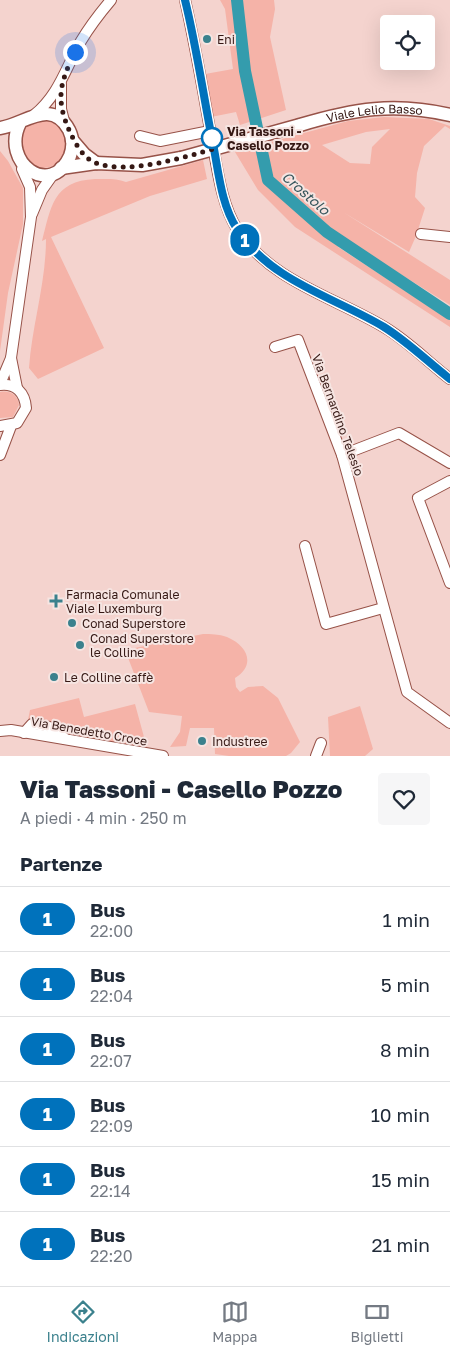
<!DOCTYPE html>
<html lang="it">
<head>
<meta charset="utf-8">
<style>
	:root { --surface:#fff; --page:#f6f6f7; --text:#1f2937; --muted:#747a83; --line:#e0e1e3; --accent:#3b818d }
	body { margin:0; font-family:"Golos Text",sans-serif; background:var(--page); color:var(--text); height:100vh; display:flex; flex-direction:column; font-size:19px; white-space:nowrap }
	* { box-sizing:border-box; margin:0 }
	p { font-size:16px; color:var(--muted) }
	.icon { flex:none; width:28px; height:28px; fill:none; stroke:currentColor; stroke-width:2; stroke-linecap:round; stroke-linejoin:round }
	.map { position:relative; height:756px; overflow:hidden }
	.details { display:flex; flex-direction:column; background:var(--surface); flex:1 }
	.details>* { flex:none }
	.badge { padding:0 10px; border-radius:16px; font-size:18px; line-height:32px }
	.tools { position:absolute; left:380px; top:15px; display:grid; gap:10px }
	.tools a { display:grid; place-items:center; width:55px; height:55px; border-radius:5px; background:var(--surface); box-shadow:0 5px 20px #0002; font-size:25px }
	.you { position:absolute; width:25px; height:25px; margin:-12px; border:4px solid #fff; border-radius:50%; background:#1a73e8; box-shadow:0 0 0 8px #1a73e833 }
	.map>.badge { position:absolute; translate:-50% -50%; box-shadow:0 0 0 2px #fff }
	h2 { padding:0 20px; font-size:19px; line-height:45px }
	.round { display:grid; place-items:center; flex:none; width:52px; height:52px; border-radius:5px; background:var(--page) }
	.headline { display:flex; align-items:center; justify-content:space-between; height:85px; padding:0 20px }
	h1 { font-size:24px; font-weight:800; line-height:38px }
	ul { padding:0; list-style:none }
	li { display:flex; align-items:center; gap:15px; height:65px; padding:0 20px; border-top:1px solid var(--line) }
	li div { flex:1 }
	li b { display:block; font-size:19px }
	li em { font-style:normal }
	li .badge { min-width:55px; font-weight:700; text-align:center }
	.menu { display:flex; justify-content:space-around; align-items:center; height:70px; border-top:1px solid var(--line); background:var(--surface); font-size:14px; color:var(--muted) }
	.menu a { display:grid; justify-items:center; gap:2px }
	.menu .current { color:var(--accent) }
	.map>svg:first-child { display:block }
	.green { fill:#f5b3a8; fill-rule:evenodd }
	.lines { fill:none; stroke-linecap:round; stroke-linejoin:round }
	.river { stroke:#349cad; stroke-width:12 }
	.minor-casing { stroke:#975248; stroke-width:12 }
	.major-casing { stroke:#975248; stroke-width:15 }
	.minor { stroke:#fff; stroke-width:10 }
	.major { stroke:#fff; stroke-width:12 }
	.major-bridge-casing { stroke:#975248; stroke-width:15; stroke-linecap:butt }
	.major-bridge { stroke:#fff; stroke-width:12 }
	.line-casing { stroke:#fff; stroke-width:11 }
	.line { stroke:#0072bc; stroke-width:8 }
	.walk { stroke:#351814; stroke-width:5; stroke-dasharray:0 9 }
	.poi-dot { fill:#3b818d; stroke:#f6e5e2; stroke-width:2 }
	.stop-dot { fill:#fff; stroke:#0072bc; stroke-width:2.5 }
	.labels { text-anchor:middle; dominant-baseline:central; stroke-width:4; stroke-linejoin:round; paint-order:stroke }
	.poi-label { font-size:12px; fill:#351814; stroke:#f6e5e2; text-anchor:start }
	.street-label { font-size:12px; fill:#351814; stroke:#f6e5e2 }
	.stop-label { font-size:12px; font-weight:bold; fill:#351814; stroke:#f6e5e2; text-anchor:start }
	.water-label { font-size:14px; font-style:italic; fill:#37565c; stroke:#f6e5e2 }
</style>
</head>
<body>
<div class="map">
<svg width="450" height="756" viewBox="0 0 450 756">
	<rect width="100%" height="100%" fill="#f4d3ce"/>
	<g class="green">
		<polygon points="220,0 274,0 275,9 270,37 286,110 240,125 236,112 211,117 205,74 233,69 225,9"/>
		<path d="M384 117 429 119 450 126V129L445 126 424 146 417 173 415 197 425 208 416 236 409 252 343 212 450 280V305L344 239 338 247 450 320V327L295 227 258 190 235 152 348 121ZM390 129 372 147 370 164 350 163 322 145 366 132Z"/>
		<circle cx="43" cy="144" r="24"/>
		<polygon points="0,151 8,161 23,188 23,224 8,293 0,351"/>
		<path d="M203 160 207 179 150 196 51 237 104 348 38 379 29 368C32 325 46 283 46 239L42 241C51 207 53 181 95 179 106 179 116 178 126 182Z"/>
		<path d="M0 392C10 390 18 395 19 405L13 417 0 418Z"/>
		<path d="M203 634C211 634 219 634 227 637 248 646 256 665 235 678L236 687 240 692 248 687 263 686 278 698 300 742 291 753 286 756H229L215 754 214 728H190L186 746 170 747 180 732 182 716 149 712 125 650Z"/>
		<polygon points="79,698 84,717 135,704 147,748 69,735 58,724 28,720 30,710"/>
		<polygon points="360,706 373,749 365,756 330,756 328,717"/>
	</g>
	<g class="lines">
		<polyline class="river" points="237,0 245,71 268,180 327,232 450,314"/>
		<g class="minor-casing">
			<g id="minor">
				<path d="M185 0C196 48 204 97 213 146 218 173 222 205 237 229 270 281 334 297 384 327 408 341 428 362 450 379"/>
				<polyline points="61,84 61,109 65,125"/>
				<path d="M34 115C59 95 66 67 81 41 90 26 100 13 111 0"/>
				<polyline points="140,136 160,141 210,131"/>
				<polyline points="32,214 42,190 54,173"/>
				<polyline points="421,234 450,237"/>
				<polyline points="275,347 298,340 342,455 407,692 450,723"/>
				<polyline points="11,358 17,388"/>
				<polyline points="0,384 11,358 31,217 30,187 22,169"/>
				<path d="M0 385C16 383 25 393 26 408L17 423 0 426"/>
				<polyline points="0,455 11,426"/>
				<polyline points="342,455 399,433 450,463"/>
				<polyline points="450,481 418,498 450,583"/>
				<polyline points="305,546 326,624 383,608"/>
				<polyline points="0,731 11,730 163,756"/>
				<path d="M24 733 32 724C49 726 53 726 65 739"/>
				<polyline points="316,756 321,743"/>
			</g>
		</g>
		<g class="major-casing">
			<g id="major">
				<path id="s1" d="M300 125C353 109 395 102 450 115"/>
				<path d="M0 128C24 125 51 97 69 130 73 138 73 148 70 156 51 199 0 163 20 123"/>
				<polyline points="72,140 84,154 96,163"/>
				<polyline points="61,168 96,163 142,165 181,158"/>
			</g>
		</g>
		<use href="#minor" class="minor"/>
		<use href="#major" class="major"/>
		<g class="major-bridge-casing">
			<polyline id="major-bridge" points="181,158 300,125"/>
		</g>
		<use href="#major-bridge" class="major-bridge"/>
	</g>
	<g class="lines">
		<g class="line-casing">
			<path id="line" d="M185 0C197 49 204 100 214 149 219 176 222 206 237 229 270 281 334 297 384 327 408 342 428 362 450 379"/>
		</g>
		<use href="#line" class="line"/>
		<path class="walk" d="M75 52C60 83 55 99 70 132 75 143 83 158 96 163 128 175 185 157 217 148L212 138"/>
	</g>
	<g class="poi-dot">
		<circle cx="207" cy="39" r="5"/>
		<path d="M53.5 593.5h5v5h5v5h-5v5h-5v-5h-5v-5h5z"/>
		<circle cx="72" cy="623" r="5"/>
		<circle cx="80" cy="645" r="5"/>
		<circle cx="54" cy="677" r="5"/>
		<circle cx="202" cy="741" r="5"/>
	</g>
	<circle class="stop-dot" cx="212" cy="138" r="10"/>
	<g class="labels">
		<g class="poi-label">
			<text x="217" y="39">Eni</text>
			<text x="66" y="594">Farmacia Comunale<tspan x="66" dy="14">Viale Luxemburg</tspan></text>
			<text x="82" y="623">Conad Superstore</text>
			<text x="90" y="638">Conad Superstore<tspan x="90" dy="14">le Colline</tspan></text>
			<text x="64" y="677">Le Colline caffè</text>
			<text x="212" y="741">Industree</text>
		</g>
		<g class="street-label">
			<text stroke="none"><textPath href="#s1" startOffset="76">Viale Lelio Basso</textPath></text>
			<text transform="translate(338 415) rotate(70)">Via Bernardino Telesio</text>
			<text transform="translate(89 731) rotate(10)">Via Benedetto Croce</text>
		</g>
		<g class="stop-label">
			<text x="227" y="131">Via Tassoni -<tspan x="227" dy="14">Casello Pozzo</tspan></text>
		</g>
		<g class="water-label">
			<text transform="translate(306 193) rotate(41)">Crostolo</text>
		</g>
	</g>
</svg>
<div class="tools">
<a><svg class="icon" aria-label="locate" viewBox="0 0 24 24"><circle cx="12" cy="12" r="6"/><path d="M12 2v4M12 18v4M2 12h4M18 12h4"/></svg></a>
</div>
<div class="you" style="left:75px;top:52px"></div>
<b class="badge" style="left:245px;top:240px;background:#0072bc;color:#fff">1</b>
</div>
<section class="details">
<div class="headline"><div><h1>Via Tassoni - Casello Pozzo</h1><p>A piedi · 4 min · 250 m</p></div><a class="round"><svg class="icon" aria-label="heart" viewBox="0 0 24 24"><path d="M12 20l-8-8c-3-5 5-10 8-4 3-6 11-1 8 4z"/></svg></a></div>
<h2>Partenze</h2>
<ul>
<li><span class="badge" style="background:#0072bc;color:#fff">1</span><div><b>Bus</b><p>22:00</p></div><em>1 min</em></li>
<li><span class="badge" style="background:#0072bc;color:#fff">1</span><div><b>Bus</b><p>22:04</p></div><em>5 min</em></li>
<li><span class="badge" style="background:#0072bc;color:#fff">1</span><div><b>Bus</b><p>22:07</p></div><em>8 min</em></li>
<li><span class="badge" style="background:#0072bc;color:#fff">1</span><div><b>Bus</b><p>22:09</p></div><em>10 min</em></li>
<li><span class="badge" style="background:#0072bc;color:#fff">1</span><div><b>Bus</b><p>22:14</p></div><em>15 min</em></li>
<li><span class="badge" style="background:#0072bc;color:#fff">1</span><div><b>Bus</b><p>22:20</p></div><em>21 min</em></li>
</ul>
</section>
<nav class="menu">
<a class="current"><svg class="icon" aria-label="directions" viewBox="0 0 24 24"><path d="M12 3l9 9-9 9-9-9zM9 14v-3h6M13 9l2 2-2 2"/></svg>Indicazioni</a>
<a><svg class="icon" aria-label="map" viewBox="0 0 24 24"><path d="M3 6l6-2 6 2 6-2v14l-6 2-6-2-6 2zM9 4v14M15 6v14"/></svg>Mappa</a>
<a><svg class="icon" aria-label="tickets" viewBox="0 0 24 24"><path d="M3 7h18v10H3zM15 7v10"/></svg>Biglietti</a>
</nav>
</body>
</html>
